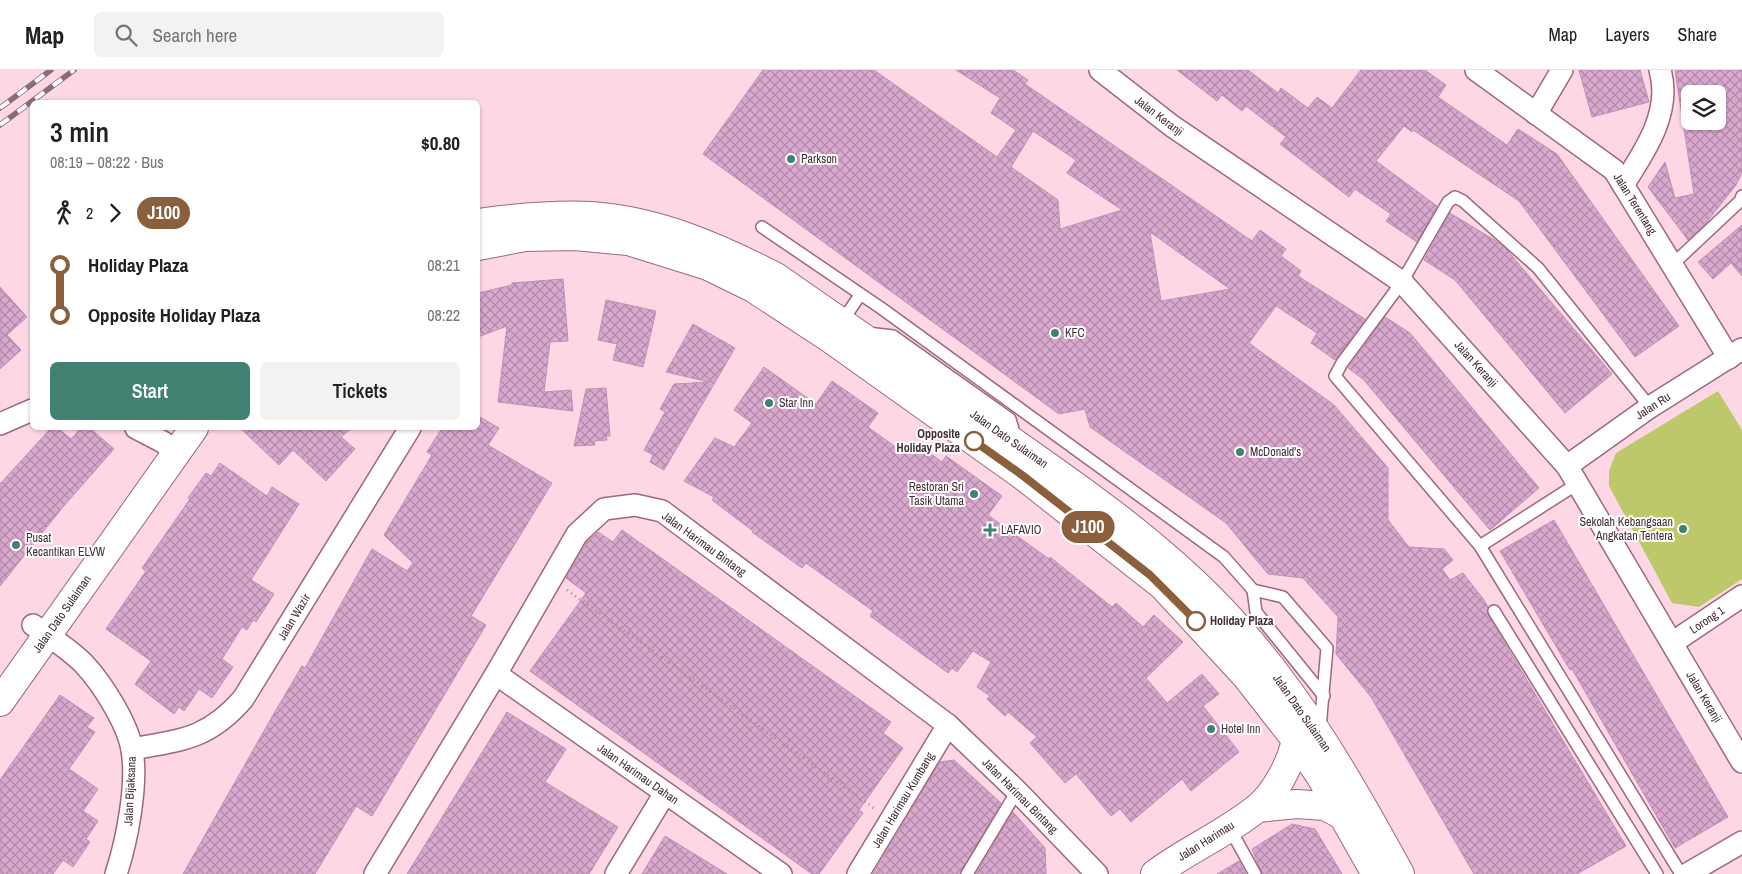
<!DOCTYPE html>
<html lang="en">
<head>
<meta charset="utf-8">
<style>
	:root { --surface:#fff; --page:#f2f2f2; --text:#202124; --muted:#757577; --line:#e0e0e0; --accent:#418171 }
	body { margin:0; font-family:"Archivo Narrow",sans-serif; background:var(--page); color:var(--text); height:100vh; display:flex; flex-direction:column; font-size:19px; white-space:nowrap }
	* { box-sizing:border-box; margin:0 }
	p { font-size:16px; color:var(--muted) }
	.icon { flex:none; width:28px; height:28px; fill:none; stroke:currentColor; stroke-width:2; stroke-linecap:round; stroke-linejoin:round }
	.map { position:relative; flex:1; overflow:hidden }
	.details { position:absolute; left:30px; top:30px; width:450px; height:330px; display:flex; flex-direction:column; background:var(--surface); border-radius:8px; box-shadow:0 1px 4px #0004 }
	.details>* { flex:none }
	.badge { padding:0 10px; border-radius:16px; font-size:18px; line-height:32px }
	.buttons { position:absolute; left:1681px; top:15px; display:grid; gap:10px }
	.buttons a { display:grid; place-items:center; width:45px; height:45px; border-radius:8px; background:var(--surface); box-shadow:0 1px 4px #0004; font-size:25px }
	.map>.badge { position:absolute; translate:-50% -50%; box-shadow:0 0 0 2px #fff }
	.legs { display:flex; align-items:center; gap:8px; height:55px; padding:0 20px; font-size:16px }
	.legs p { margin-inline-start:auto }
	.overview { display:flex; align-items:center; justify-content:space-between; height:85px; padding:0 20px }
	h1 { font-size:28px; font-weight:600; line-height:38px }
	.cta { display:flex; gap:10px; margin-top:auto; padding:10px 20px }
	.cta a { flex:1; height:58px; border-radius:8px; background:var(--accent); color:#fff; font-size:20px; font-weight:600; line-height:58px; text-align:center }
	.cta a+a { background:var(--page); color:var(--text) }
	ul { padding:0 20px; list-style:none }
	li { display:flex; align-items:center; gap:18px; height:50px; font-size:19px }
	li i { display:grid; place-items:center; width:8px; height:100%; margin:0 6px; background:currentColor }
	li i::after { content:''; width:12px; height:12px; margin:-6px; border:4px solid; border-radius:50%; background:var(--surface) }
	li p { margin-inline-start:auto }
	li:first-child i { background:linear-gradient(#0000 50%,currentColor 0) }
	li:last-child i { background:linear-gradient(currentColor 50%,#0000 0) }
	header { display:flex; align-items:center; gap:30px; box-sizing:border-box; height:70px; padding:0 25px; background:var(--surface); border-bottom:1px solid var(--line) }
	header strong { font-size:24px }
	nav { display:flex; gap:28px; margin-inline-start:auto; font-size:18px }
	.search { width:350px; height:45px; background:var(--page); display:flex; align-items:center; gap:12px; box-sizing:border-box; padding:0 18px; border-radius:8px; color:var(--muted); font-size:19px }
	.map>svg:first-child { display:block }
	.green { fill:#bdc86a }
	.building { fill:url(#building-cross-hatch); stroke:#c090b5; fill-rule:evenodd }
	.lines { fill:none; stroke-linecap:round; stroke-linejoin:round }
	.lane-casing { stroke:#9f677d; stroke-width:14 }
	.street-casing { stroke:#9f677d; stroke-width:24 }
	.secondary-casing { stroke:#9f677d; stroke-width:30 }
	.path { stroke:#a98995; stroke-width:3; stroke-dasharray:1 4; stroke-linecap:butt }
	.lane { stroke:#fff; stroke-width:11 }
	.street { stroke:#fff; stroke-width:21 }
	.secondary { stroke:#fff; stroke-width:28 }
	.rail-casing { stroke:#896c77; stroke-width:5.5 }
	.rail { stroke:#fff; stroke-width:4; stroke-dasharray:11; stroke-linecap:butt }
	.line-1-casing { stroke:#fff; stroke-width:11 }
	.line-1 { stroke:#8b5e3c; stroke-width:8 }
	.poi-dot { fill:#418171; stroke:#fff; stroke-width:2 }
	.stop-1-dot { fill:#fff; stroke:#8b5e3c; stroke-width:2.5 }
	.labels { text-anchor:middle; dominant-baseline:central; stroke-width:4; stroke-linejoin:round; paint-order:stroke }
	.street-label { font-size:12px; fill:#442c36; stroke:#fff }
	.poi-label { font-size:12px; fill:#442c36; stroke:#fff; text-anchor:start }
	.stop-label { font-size:12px; font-weight:bold; fill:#442c36; stroke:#fff; text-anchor:end }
</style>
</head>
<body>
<header>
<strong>Map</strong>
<div class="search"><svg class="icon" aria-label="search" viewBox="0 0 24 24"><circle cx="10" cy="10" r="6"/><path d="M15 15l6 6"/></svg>Search here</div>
<nav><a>Map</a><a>Layers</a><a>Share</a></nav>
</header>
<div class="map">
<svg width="1742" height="804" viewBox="0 0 1742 804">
	<defs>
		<pattern id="building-cross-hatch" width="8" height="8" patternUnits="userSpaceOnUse" patternTransform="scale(1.25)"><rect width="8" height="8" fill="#d9a8ce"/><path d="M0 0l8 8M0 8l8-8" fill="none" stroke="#b289a8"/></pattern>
	</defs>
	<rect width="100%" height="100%" fill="#fdd7e4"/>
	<polygon class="green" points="1718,321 1742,360 1742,509 1699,537 1672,533 1609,416 1609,401 1616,383"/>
	<g class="building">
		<path d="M763 0H874L997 87 1016 60 991 43 1000 28 956 0H1013L1028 10 1025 14 1252 171 1260 160 1286 179 1281 186 1301 201 1298 206 1365 249 1335 290 1311 273 1317 263 1276 236 1249 273 1334 335 1388 398V450L1409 477 1444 479 1453 490 1442 499 1450 510 1463 503 1484 530 1488 537V545L1626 776 1577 804H1474L1371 627 1336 584 1338 547 1303 508 1268 504 1226 453 1090 357 1085 339 1059 344 703 84ZM1033 61 1076 90 1067 103 1122 140 1060 159 1058 130 1011 97ZM1150 162 1230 219 1161 231Z"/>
		<polygon points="1177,0 1248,0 1278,23 1281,18 1308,38 1317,27 1332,38 1361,0 1425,0 1446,15 1438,27 1507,75 1518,59 1557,84 1679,256 1635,287 1519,131 1413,60 1412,62 1404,56 1376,91 1437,136 1417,172 1386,151 1391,144 1355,119 1349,127 1280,74 1286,67 1246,36 1242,41 1222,25 1217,31"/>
		<polygon points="1579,0 1640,0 1649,32 1592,47"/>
		<path d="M1675 0H1742V102L1736 115 1706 153 1688 170 1648 117 1665 92 1675 128 1694 124ZM1690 24H1718V51H1690Z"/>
		<polygon points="1450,143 1496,171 1507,180 1612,304 1565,343 1455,210 1424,190"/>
		<polygon points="1742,155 1742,206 1731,193 1713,209 1698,192"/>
		<polygon points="563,209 568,271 550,272 544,322 571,320 573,341 498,332 507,256 478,267 478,223 512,215 512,213"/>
		<polygon points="0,217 27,247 7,265 21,280 0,299"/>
		<polygon points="606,230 656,241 643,297 613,290 617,274 598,270"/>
		<polygon points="1385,247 1410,263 1539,418 1490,460 1363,309 1348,298"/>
		<polygon points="693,254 735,278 664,400 650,392 653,385 644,380 665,342 660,339 674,314 709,312 666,302"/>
		<polygon points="764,297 816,334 832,311 878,343 868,357 904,383 913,371 942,392 946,386 1002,426 988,445 1049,489 1050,487 1112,537 1116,533 1143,557 1154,545 1183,572 1146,608 1167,633 1202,604 1219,624 1203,636 1239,682 1191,721 1182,709 1131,752 1120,739 1111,746 1076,704 1065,713 1030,673 1037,667 1008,642 1005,646 987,629 990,626 977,617 991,592 973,581 957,602 952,598 948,603 870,546 873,541 806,493 802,498 752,462 753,461 712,430 714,427 684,411 715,368 734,377 752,353 734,340"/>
		<polygon points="606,318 610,366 606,366 607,370 594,371 595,375 574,376 586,319"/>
		<polygon points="478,346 499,358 488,375 552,413 471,546 486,555 372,746 356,736 315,804 183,804 273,645 302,596 305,598 372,479 407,501 413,493 384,465 432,385 427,382 442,358 478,358"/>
		<polygon points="51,358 58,358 71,369 81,358 90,358 114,379 62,438 0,516 0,414"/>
		<polygon points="240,358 352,358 341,367 355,379 326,411 293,380 279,395"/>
		<polygon points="220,393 267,426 272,417 299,434 251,510 274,524 256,552 253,550 247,560 242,557 222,589 233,597 212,628 199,619 184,641 179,637 174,644 135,614 151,591 106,559 146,501 142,498 190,429 188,428 206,403 211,406"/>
		<polygon points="1554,450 1728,747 1675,778 1572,599 1570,600 1500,481"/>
		<polygon points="622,460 891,652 883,663 903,678 859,740 863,743 819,804 812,804 530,601 586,523 566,508 587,472 598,462 613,472"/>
		<polygon points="60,625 94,648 87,657 95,662 69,699 98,719 83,741 98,751 86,769 90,772 73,797 63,790 53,804 0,804 0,710"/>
		<polygon points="507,642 566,679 545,712 618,757 589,804 407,804"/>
		<polygon points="954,690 1001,733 960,804 873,804 940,692"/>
		<polygon points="1013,742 1045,778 1046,804 976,804"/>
		<polygon points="1292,754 1315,759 1342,804 1262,804 1252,779"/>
		<polygon points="665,766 727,804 642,804"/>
		<polygon points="1239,791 1246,804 1217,804"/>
	</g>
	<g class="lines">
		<g class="lane-casing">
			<g id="lane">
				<polyline points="762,157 881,238 1224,487 1253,520 1256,542 1324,626"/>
				<polyline points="1672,195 1740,131 1742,126"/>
				<polyline points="841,253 860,225"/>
				<polyline points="867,263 893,266 1010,349 1016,370"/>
				<polyline points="1650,337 1538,198 1463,131 1455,127 1448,132 1402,212 1342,293 1335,306 1480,476 1681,804"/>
				<polyline points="1480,476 1577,414"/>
				<polyline points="1253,520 1283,527 1327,578 1320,658"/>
				<polyline points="1494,541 1657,804"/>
				<polyline points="1229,757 1255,804"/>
				<polyline points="967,804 1017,721"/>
			</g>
		</g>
		<g class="street-casing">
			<g id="street">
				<polyline points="1100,0 1172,56 1402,212 1567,396 1742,692"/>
				<polyline points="1476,0 1614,100 1729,288"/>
				<polyline points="1536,44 1562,0"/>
				<path d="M1623 115C1645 81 1672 42 1660 0"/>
				<polyline points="0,354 32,340"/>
				<polyline points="136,358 163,372 175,382"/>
				<polyline points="1567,396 1650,337 1742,279"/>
				<path d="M33 555C50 567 69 579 84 594 102 613 128 654 132 680 138 714 127 771 116 804"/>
				<polyline points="1672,573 1742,526"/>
				<polyline points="496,604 781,804"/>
				<path d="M132 679C182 670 208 669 243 629L410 358"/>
				<polyline points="375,804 496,604 577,464 604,439 635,435 662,441 948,655 1017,721 1097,804"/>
				<polyline points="616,804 665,723"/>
				<polyline points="858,804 948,655"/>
				<polyline points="1687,804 1742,772"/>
			</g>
		</g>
		<g class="secondary-casing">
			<g id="secondary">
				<path d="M478 153C515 148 554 144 592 146 658 151 718 177 776 207 849 258 923 309 996 360 1072 413 1149 466 1214 532 1291 610 1348 708 1400 804"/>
				<polyline points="478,176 525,167 575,166 628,171 708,196 753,218 831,269 1022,405 1163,516 1246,606 1296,670 1321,707 1376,804"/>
				<polyline points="0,632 194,358"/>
				<polyline points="1258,738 1297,734 1325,736 1344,746"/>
				<path d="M1155 804C1187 780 1225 764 1256 739 1275 725 1291 693 1296 670"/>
			</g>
		</g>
		<polyline class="path" points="567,520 874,738"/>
		<use href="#lane" class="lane"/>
		<use href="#street" class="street"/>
		<use href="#secondary" class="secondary"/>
		<g class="rail-casing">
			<g id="rail">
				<polyline points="0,38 51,0"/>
				<polyline points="0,55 74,0"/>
			</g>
		</g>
		<use href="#rail" class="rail"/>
	</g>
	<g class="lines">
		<g class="line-1-casing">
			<polyline id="line-1" points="974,371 1022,405 1150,505 1196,551"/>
		</g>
		<use href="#line-1" class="line-1"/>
	</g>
	<g class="poi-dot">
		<circle cx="791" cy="89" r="5"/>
		<circle cx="1055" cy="263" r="5"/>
		<circle cx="769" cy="333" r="5"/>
		<circle cx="1240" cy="382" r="5"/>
		<circle cx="974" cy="424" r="5"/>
		<circle cx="1683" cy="459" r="5"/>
		<path d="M987.5 452.5h5v5h5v5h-5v5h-5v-5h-5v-5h5z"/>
		<circle cx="16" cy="475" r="5"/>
		<circle cx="1211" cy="659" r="5"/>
	</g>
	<g class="stop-1-dot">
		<circle cx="974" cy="371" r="9"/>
		<circle cx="1196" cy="551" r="9"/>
	</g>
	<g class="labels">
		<g class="street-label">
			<text transform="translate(1159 46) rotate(37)">Jalan Keranji</text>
			<text transform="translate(1635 134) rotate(58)">Jalan Terentang</text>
			<text transform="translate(1476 294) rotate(48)">Jalan Keranji</text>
			<text transform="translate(1653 336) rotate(-33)">Jalan Ru</text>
			<text transform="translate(1009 369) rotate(35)">Jalan Dato Sulaiman</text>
			<text transform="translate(704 474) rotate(36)">Jalan Harimau Bintang</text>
			<text transform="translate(62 544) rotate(-55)">Jalan Dato Sulaiman</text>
			<text transform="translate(294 547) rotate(-59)">Jalan Wazir</text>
			<text transform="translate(1707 550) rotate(-34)">Lorong 1</text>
			<text transform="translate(1704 627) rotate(59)">Jalan Keranji</text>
			<text transform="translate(1302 643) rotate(55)">Jalan Dato Sulaiman</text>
			<text transform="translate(638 704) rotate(35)">Jalan Harimau Dahan</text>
			<text transform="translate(130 721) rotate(-87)">Jalan Bijaksana</text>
			<text transform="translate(1020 726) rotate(45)">Jalan Harimau Bintang</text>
			<text transform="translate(903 730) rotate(-59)">Jalan Harimau Kumbang</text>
			<text transform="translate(1206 771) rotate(-32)">Jalan Harimau</text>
		</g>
		<g class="poi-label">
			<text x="801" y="89">Parkson</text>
			<text x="1065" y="263">KFC</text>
			<text x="779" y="333">Star Inn</text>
			<text x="1250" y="382">McDonald's</text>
			<text x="964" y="417" text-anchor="end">Restoran Sri<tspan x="964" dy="14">Tasik Utama</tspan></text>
			<text x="1673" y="452" text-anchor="end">Sekolah Kebangsaan<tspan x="1673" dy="14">Angkatan Tentera</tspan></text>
			<text x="1001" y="460">LAFAVIO</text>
			<text x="26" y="468">Pusat<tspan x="26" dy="14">Kecantikan ELVW</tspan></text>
			<text x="1221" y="659">Hotel Inn</text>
		</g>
		<g class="stop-label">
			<text x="960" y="364">Opposite<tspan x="960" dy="14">Holiday Plaza</tspan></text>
			<text x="1210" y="551" text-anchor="start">Holiday Plaza</text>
		</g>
	</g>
</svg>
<div class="buttons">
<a><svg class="icon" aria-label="layers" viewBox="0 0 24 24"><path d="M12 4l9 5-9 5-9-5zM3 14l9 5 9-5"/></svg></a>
</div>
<b class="badge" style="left:1088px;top:457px;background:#8b5e3c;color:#fff">J100</b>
<section class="details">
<div class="overview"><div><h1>3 min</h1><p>08:19 – 08:22 · Bus</p></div><b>$0.80</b></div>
<div class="legs"><svg class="icon" aria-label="walk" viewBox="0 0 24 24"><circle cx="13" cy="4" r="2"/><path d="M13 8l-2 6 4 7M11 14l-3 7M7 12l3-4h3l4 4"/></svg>2<svg class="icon" aria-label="forward" viewBox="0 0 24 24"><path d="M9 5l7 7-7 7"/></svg><b class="badge" style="background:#8b5e3c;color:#fff">J100</b></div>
<ul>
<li><i style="color:#8b5e3c"></i><b>Holiday Plaza</b><p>08:21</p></li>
<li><i style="color:#8b5e3c"></i><b>Opposite Holiday Plaza</b><p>08:22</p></li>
</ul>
<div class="cta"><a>Start</a><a>Tickets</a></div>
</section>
</div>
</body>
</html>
